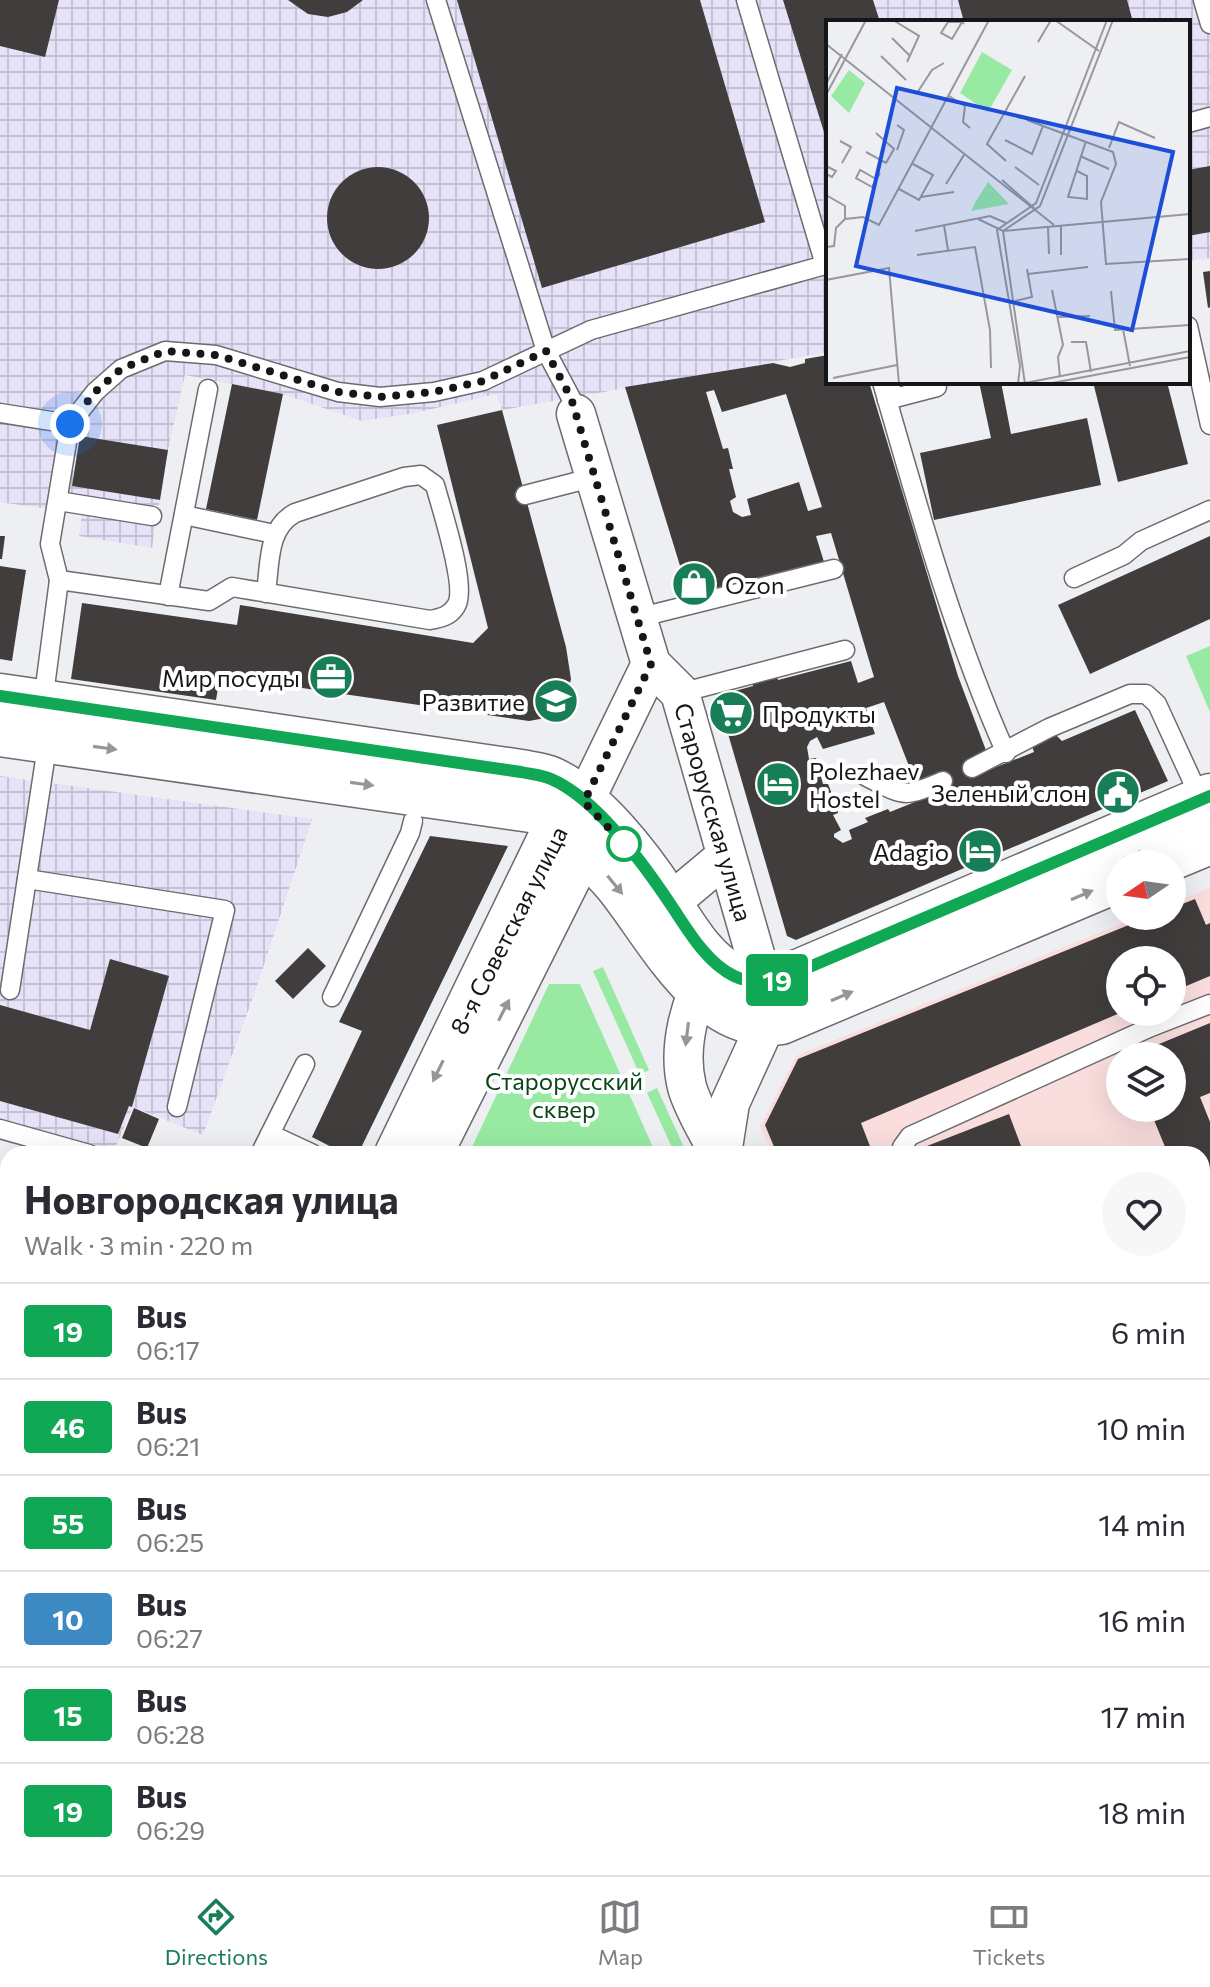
<!DOCTYPE html>
<html lang="en">
<head>
<meta charset="utf-8">
<style>
	:root { --surface:#fff; --page:#f7f7f7; --text:#2b2b33; --muted:#7c7c81; --line:#e1e1e2; --accent:#187e57 }
	body { margin:0; font-family:Commissioner,sans-serif; background:var(--page); color:var(--text); height:100vh; display:flex; flex-direction:column; font-size:30px; white-space:nowrap }
	* { box-sizing:border-box; margin:0 }
	p { font-size:26px; color:var(--muted) }
	.icon { flex:none; width:44px; height:44px; fill:none; stroke:currentColor; stroke-width:2; stroke-linecap:round; stroke-linejoin:round }
	.map { position:relative; flex:1; overflow:hidden }
	.panel { position:absolute; left:0px; top:1146px; width:1210px; height:730px; display:flex; flex-direction:column; background:var(--surface); border-radius:24px 24px 0 0; box-shadow:0 8px 32px #0002 }
	.panel>* { flex:none }
	.badge { padding:0 16px; border-radius:6px; font-size:28px; line-height:52px }
	.needle { width:52px; rotate:257deg }
	.controls { position:absolute; left:1106px; top:850px; display:grid; gap:16px }
	.controls a { display:grid; place-items:center; width:80px; height:80px; border-radius:50%; background:var(--surface); box-shadow:0 8px 32px #0002; font-size:40px }
	.you { position:absolute; width:40px; height:40px; margin:-20px; border:6px solid #fff; border-radius:50%; background:#1a73e8; box-shadow:0 0 0 12px #1a73e833 }
	.map>.badge { position:absolute; translate:-50% -50%; box-shadow:0 0 0 4px #fff }
	.round { display:grid; place-items:center; flex:none; width:84px; height:84px; border-radius:42px; background:var(--page) }
	.summary { display:flex; align-items:center; justify-content:space-between; height:136px; padding:0 24px }
	h1 { font-size:38px; font-weight:700; line-height:60px }
	ul { padding:0; list-style:none }
	li { display:flex; align-items:center; gap:24px; height:96px; padding:0 24px; border-top:2px solid var(--line) }
	li div { flex:1 }
	li b { display:block; font-size:30px }
	li em { font-style:normal }
	li .badge { min-width:88px; font-weight:700; text-align:center }
	.dock { display:flex; justify-content:space-around; align-items:center; height:112px; border-top:2px solid var(--line); background:var(--surface); font-size:22px; color:var(--muted) }
	.dock a { display:grid; justify-items:center; gap:4px }
	.dock .on { color:var(--accent) }
	.map>svg:first-child { display:block }
	.built { fill:#e3e4f0 }
	.industrial { fill:url(#industrial-grid) }
	.medical { fill:#f9dedd; fill-rule:evenodd }
	.green { fill:#98eaa3 }
	.building { fill:#423d3d; fill-rule:evenodd }
	.lines { fill:none; stroke-linecap:round; stroke-linejoin:round }
	.service-casing { stroke:#6c6c70; stroke-width:21 }
	.minor-casing { stroke:#6c6c70; stroke-width:41 }
	.tertiary-casing { stroke:#6c6c70; stroke-width:47 }
	.service { stroke:#fff; stroke-width:18 }
	.minor { stroke:#fff; stroke-width:38 }
	.tertiary { stroke:#fff; stroke-width:44 }
	.oneway { fill:#969697 }
	.line-casing { stroke:#fff; stroke-width:18 }
	.line { stroke:#10a855; stroke-width:12 }
	.walk { stroke:#161618; stroke-width:8; stroke-dasharray:0 14.4 }
	.stop-dot { fill:#fff; stroke:#10a855; stroke-width:4 }
	.labels { text-anchor:middle; dominant-baseline:central; stroke-width:8; stroke-linejoin:round; paint-order:stroke }
	.poi-label { font-size:24px; fill:#161618; stroke:#fff; text-anchor:end }
	.street-label { font-size:24px; fill:#161618; stroke:#fff }
	.park-label { font-size:24px; fill:#084519; stroke:#fff }
	.inset-road { fill:none; stroke:#98989b; stroke-width:2 }
	.view { fill:#1d4ed8; fill-opacity:0.15; stroke:#1d4ed8; stroke-width:4 }
	.inset-edge { fill:none; stroke:#161618; stroke-width:4 }
</style>
</head>
<body>
<div class="map">
<svg width="1210" height="1875" viewBox="0 0 1210 1875">
	<defs>
		<pattern id="industrial-grid" width="8" height="8" patternUnits="userSpaceOnUse" patternTransform="scale(2)"><rect width="8" height="8" fill="#e6e2f8"/><path d="M0 4h8M4 0v8" fill="none" stroke="#c5c1d4"/></pattern>
	</defs>
	<rect width="100%" height="100%" fill="#eeeff3"/>
	<polygon class="built" points="1210,1709 1210,1875 1094,1875 1091,1868 1202,1868 1202,1712"/>
	<g class="industrial">
		<polygon points="0,0 1210,0 1210,258 1188,261 1188,22 828,22 828,352 502,410 496,394 415,413 362,421 282,394 185,375 168,450 152,548 79,536 82,514 0,502"/>
		<polygon points="0,776 312,819 255,992 203,1135 133,1107 114,1150 0,1119"/>
	</g>
	<path class="medical" d="M1210 888V1590L1202 1593V1154H772L760 1126 796 1056 1140 916H1172V903ZM1120 960H1172V1012H1120ZM1120 1056H1172V1108H1120Z"/>
	<g class="green">
		<polygon points="1210,646 1210,712 1186,656"/>
		<polygon points="603,967 649,1070 640,1075 593,971"/>
		<polygon points="549,984 580,984 656,1154 485,1154 471,1149"/>
		<polygon points="657,1088 687,1154 675,1154 647,1093"/>
		<polygon points="0,1251 8,1254 8,1281 0,1303"/>
		<polygon points="749,1868 850,1868 848,1875 747,1875"/>
	</g>
	<g class="building">
		<polygon points="0,0 59,0 45,57 0,46"/>
		<polygon points="288,0 363,0 347,12 328,17 308,14"/>
		<polygon points="457,0 700,0 765,222 542,288"/>
		<polygon points="783,0 873,0 880,22 828,22 828,145"/>
		<polygon points="958,0 1127,0 1133,22 964,22"/>
		<polygon points="1210,166 1210,232 1188,236 1188,170"/>
		<circle cx="378" cy="218" r="51"/>
		<polygon points="1210,271 1210,307 1208,308 1203,272"/>
		<path d="M828 355V382H869L958 676 987 753 976 775 1034 752 1032 746 1056 735 1062 741 1135 710 1168 781 796 940 787 936 717 696 753 686 752 681 777 675 778 680 851 661 858 683 874 677 831 533 816 536 824 562 750 580 752 586 725 592 724 586 689 595 625 387 773 363 790 367 805 363V359ZM714 390 722 412 786 394 822 507 808 511 799 482 747 499 751 515 742 517 733 512 730 501 736 497 729 469H733L728 448 723 449 706 392ZM884 702 916 784 947 789 890 812 888 809 865 818 868 822 849 830 852 839 843 843 834 837V834L841 830 833 815 838 813V809L828 784H823L816 758 809 759 807 747 810 741 817 737 823 749 875 734 866 708Z"/>
		<polygon points="979,382 1001,382 1011,434 1087,418 1101,485 934,520 920,453 991,438"/>
		<polygon points="1093,382 1167,382 1188,464 1118,482"/>
		<polygon points="232,384 283,394 257,520 206,509"/>
		<polygon points="502,410 566,647 571,679 565,703 551,717 529,721 220,676 216,700 71,679 82,603 237,625 240,605 473,643 488,628 437,425"/>
		<polygon points="80,436 168,450 160,500 72,486"/>
		<polygon points="0,536 5,536 2,559 0,559"/>
		<polygon points="1210,536 1210,619 1090,674 1058,605"/>
		<polygon points="0,566 26,570 12,661 0,659"/>
		<polygon points="430,836 508,846 358,1154 345,1154 312,1137 362,1031 339,1022"/>
		<polygon points="1195,899 1206,925 1210,923 1210,976 1172,992 1172,960 1120,960 1120,1013 861,1123 873,1154 777,1154 765,1125 798,1059 1151,916 1172,916 1172,908"/>
		<polygon points="308,948 326,966 293,999 275,981"/>
		<polygon points="110,959 169,976 132,1107 129,1106 118,1134 0,1101 0,1005 90,1030"/>
		<polygon points="1210,1023 1210,1093 1200,1097 1210,1122 1210,1264 1202,1248 1202,1154 1168,1154 1149,1108 1172,1108 1172,1056 1130,1056"/>
		<polygon points="134,1108 159,1119 147,1148 122,1138"/>
		<polygon points="1009,1114 1024,1154 930,1154 927,1146"/>
		<polygon points="0,1176 8,1178 8,1240 0,1238"/>
		<polygon points="0,1625 8,1628 8,1701 0,1699"/>
		<polygon points="8,1731 8,1858 0,1874 0,1752"/>
		<polygon points="122,1868 362,1868 360,1875 118,1875"/>
		<polygon points="526,1868 548,1874 548,1875 524,1875"/>
		<polygon points="715,1868 748,1868 746,1875 725,1875 726,1872"/>
		<polygon points="906,1868 981,1868 984,1875 902,1875"/>
	</g>
	<g class="lines">
		<g class="service-casing">
			<g id="service">
				<polyline points="436,0 546,351 571,398 576,414"/>
				<polyline points="1203,0 1210,24"/>
				<polyline points="1188,123 1210,117"/>
				<polyline points="1188,326 1210,425"/>
				<path d="M882 382C918 507 953 634 1006 753"/>
				<polyline points="891,388 887,400 937,387"/>
				<polyline points="0,413 70,424"/>
				<polyline points="525,495 595,477"/>
				<polyline points="58,501 152,516"/>
				<polyline points="184,515 274,534"/>
				<polyline points="1074,578 1124,555 1141,541 1210,510"/>
				<path d="M59 580 209 601 232 587 430 620C441 618 450 616 456 606 468 588 441 508 435 485L421 475 404 477 295 513C267 528 270 564 266 593"/>
				<polyline points="168,596 208,389"/>
				<polyline points="637,618 834,569"/>
				<polyline points="680,693 845,650"/>
				<polyline points="43,702 59,580 50,544 70,424 95,392 121,369 165,351 216,355 338,392 380,397 434,392 483,381 591,330 825,265 746,0"/>
				<polyline points="972,768 1049,728 1130,694 1146,694 1157,704 1201,800"/>
				<path d="M865 776C905 796 901 799 943 781"/>
				<polyline points="27,879 225,910 177,1107"/>
				<polyline points="10,990 48,740"/>
				<polyline points="332,997 410,833 413,821"/>
				<polyline points="0,1129 89,1154"/>
				<polyline points="270,1134 313,1154"/>
				<polyline points="260,1154 305,1064"/>
				<polyline points="902,1154 902,1147 910,1136 1151,1027 1210,1004"/>
				<polyline points="0,1453 8,1429"/>
				<polyline points="1202,1723 1210,1741"/>
				<polyline points="0,1741 4,1742"/>
				<polyline points="4,1866 22,1875"/>
				<polyline points="587,1868 612,1875"/>
				<polyline points="374,1875 376,1868"/>
				<polyline points="488,1875 490,1868"/>
				<polyline points="649,1875 651,1868"/>
				<polyline points="890,1875 891,1868"/>
			</g>
		</g>
		<g class="minor-casing">
			<g id="minor">
				<polyline points="576,414 651,664 680,693 763,982 766,1024 730,1103 722,1154"/>
				<polyline points="584,802 651,664"/>
				<polyline points="646,923 726,856"/>
				<path d="M710 968C690 1000 677 1048 687 1087 693 1109 709 1133 719 1154"/>
				<polyline points="0,1536 8,1538"/>
				<polyline points="1202,1655 1210,1653"/>
			</g>
		</g>
		<g class="tertiary-casing">
			<g id="tertiary">
				<path d="M0 696 521 772C530 774 542 775 551 779 594 798 641 859 666 898 684 925 703 961 734 976 757 987 779 979 800 971L1210 796"/>
				<path d="M0 734 538 811C566 831 592 856 615 883 656 932 704 1035 781 1022L1120 879"/>
				<polyline points="1157,864 1210,842"/>
				<polyline points="397,1154 557,824 578,807"/>
				<polyline points="430,1154 583,849 584,820"/>
				<polyline points="48,1875 51,1868"/>
			</g>
		</g>
		<use href="#service" class="service"/>
		<use href="#minor" class="minor"/>
		<use href="#tertiary" class="tertiary"/>
	</g>
	<defs><path id="oneway-solid" d="M-6-.8H1V-3.2L6.5 0L1 3.2V.8H-6Z" transform="scale(2)"/></defs>
	<g class="oneway">
		<use href="#oneway-solid" transform="translate(105 748) rotate(8)"/>
		<use href="#oneway-solid" transform="translate(362 784) rotate(8)"/>
		<use href="#oneway-solid" transform="translate(615 885) rotate(51)"/>
		<use href="#oneway-solid" transform="translate(1082 895) rotate(-23)"/>
		<use href="#oneway-solid" transform="translate(842 996) rotate(-23)"/>
		<use href="#oneway-solid" transform="translate(504 1010) rotate(-63)"/>
		<use href="#oneway-solid" transform="translate(687 1034) rotate(97)"/>
		<use href="#oneway-solid" transform="translate(438 1071) rotate(116)"/>
	</g>
	<g class="lines">
		<g class="line-casing">
			<path id="line" d="M0 696 521 772C530 774 542 775 551 779 596 798 646 867 673 908 689 932 707 963 734 976 757 987 779 979 800 971L1210 796"/>
		</g>
		<use href="#line" class="line"/>
		<polyline class="walk" points="70,424 95,392 121,369 165,351 216,355 338,392 380,397 434,392 483,381 546,351 571,398 651,664 584,802 624,844"/>
	</g>
	<defs>
		<g id="shop-disc" transform="scale(2.3)"><circle r="9.5" fill="#187e57" stroke="#fff"/><path d="M-5-2.5h2.3a2.7 3.5 0 0 1 5.4 0H5L5.5 6h-11ZM-1.5-2.5h3a1.5 2.3 0 0 0-3 0Z" fill="#fff"/></g>
		<g id="office-disc" transform="scale(2.3)"><circle r="9.5" fill="#187e57" stroke="#fff"/><path d="M-6-3h4V-5.5h4V-3h4V5H-6ZM-1-4.5V-3h2v-1.5ZM-6 0V1H6V0Z" fill="#fff"/></g>
		<g id="school-disc" transform="scale(2.3)"><circle r="9.5" fill="#187e57" stroke="#fff"/><path d="M0-5L7-2L0 1L-7-2ZM-4 1L0 2.5L4 1V4Q0 6-4 4Z" fill="#fff"/></g>
		<g id="supermarket-disc" transform="scale(2.3)"><circle r="9.5" fill="#187e57" stroke="#fff"/><path d="M-6-5.5h2.5l.6 2H6L4.5 2H-2.5L-4.4-4H-6ZM-1.5 3.2a1.3 1.3 0 1 0 .1 0ZM3 3.2a1.3 1.3 0 1 0 .1 0Z" fill="#fff"/></g>
		<g id="hotel-disc" transform="scale(2.3)"><circle r="9.5" fill="#187e57" stroke="#fff"/><path d="M-6-4.5h1.5V1H6V5H4.5V3h-9V5H-6ZM-4 0a1.8 1.8 0 1 1 3.6 0ZM.5 0V-2.5h3Q6-2.5 6 0Z" fill="#fff"/></g>
		<g id="civic-disc" transform="scale(2.3)"><circle r="9.5" fill="#187e57" stroke="#fff"/><path d="M-.6-6.5H3V-4.5H.6V-3L4-1V1h2V6H-6V1h2V-1L-.6-3ZM-1.2 2.5V6h2.4V2.5Z" fill="#fff"/></g>
	</defs>
	<g fill-rule="evenodd">
		<use href="#shop-disc" x="694" y="584"/>
		<use href="#office-disc" x="331" y="677"/>
		<use href="#school-disc" x="556" y="701"/>
		<use href="#supermarket-disc" x="731" y="713"/>
		<use href="#hotel-disc" x="778" y="784"/>
		<use href="#civic-disc" x="1118" y="792"/>
		<use href="#hotel-disc" x="980" y="851"/>
	</g>
	<circle class="stop-dot" cx="624" cy="844" r="16"/>
	<g class="labels">
		<g class="poi-label">
			<text x="725" y="584" text-anchor="start">Ozon</text>
			<text x="300" y="677">Мир посуды</text>
			<text x="525" y="701">Развитие</text>
			<text x="762" y="713" text-anchor="start">Продукты</text>
			<text x="809" y="770" text-anchor="start">Polezhaev<tspan x="809" dy="28">Hostel</tspan></text>
			<text x="1087" y="792">Зеленый слон</text>
			<text x="949" y="851">Adagio</text>
		</g>
		<g class="street-label">
			<text transform="translate(714 812) rotate(74)">Старорусская улица</text>
			<text transform="translate(508 930) rotate(-63)">8-я Советская улица</text>
		</g>
		<g class="park-label">
			<text x="564" y="1080">Старорусский<tspan x="564" dy="28">сквер</tspan></text>
		</g>
	</g>
	<g transform="translate(826 20)">
		<rect width="364" height="364" fill="#eeeff3"/>
		<path d="M156 32 186 50 162 92 134 73ZM23 50 39 63 23 93 5 76ZM162 162 183 184 145 191 150 181Z" fill="#98eaa3"/>
		<path class="inset-road" d="M67 0 93 16 81 42M229 0 273 31M136 2 126 19 115 13 122 2H136L138 4M66 18 84 36M212 22 225 0M0 24 228 205M55 36 80 60M0 64 16 34M91 73 106 50 118 43M0 75 40 0M123 76 139 86 137 102 144 108M201 100 287 132 290 144 275 182 280 244 364 239M71 105 78 110 71 130M179 120 206 134 217 106M14 121 25 127 16 143M283 128 293 102 329 118M40 132 60 143 68 129 50 113M254 136 283 149M180 141 161 124 199 56M0 146 10 151 6 157 0 154M189 147 213 165M251 151 261 156V179L242 177 260 121M50 159 34 150 30 158 46 167 54 153M176 160 209 189M120 164 138 135M73 169 93 180 107 155 87 144M0 175 19 186V199M95 177 128 172M152 199 177 211 364 194M118 205 122 230M235 205V235M222 208 223 234M89 211 164 196 180 203M0 227 8 226 10 208 19 199 37 197 53 205 163 0M91 235 149 227 164 310 165 348M202 254 262 247M0 260 63 248 73 364M226 270 237 325 232 337 234 357M285 271 289 310 364 305M189 281 206 277 201 249M232 297 264 296M297 309 304 346M245 322H260L265 352M7 358 71 345M199 363 364 331M192 364 194 346 171 210 210 183 281 0M199 364 177 211 214 186 287 0M221 364 364 337"/>
		<path class="view" d="M71 68 347 132 306 310 30 246Z"/>
		<rect width="364" height="364" class="inset-edge"/>
	</g>
</svg>
<div class="controls">
<a><svg class="needle" viewBox="-14 -14 28 28"><path d="M0-13l5 13h-10z" fill="#e53935"/><path d="M0 13l5-13h-10z" fill="#7c7c81"/></svg></a>
<a><svg class="icon" aria-label="locate" viewBox="0 0 24 24"><circle cx="12" cy="12" r="6"/><path d="M12 2v4M12 18v4M2 12h4M18 12h4"/></svg></a>
<a><svg class="icon" aria-label="layers" viewBox="0 0 24 24"><path d="M12 4l9 5-9 5-9-5zM3 14l9 5 9-5"/></svg></a>
</div>
<div class="you" style="left:70px;top:424px"></div>
<b class="badge" style="left:777px;top:980px;background:#10a855;color:#fff">19</b>
<section class="panel">
<div class="summary"><div><h1>Новгородская улица</h1><p>Walk · 3 min · 220 m</p></div><a class="round"><svg class="icon" aria-label="heart" viewBox="0 0 24 24"><path d="M12 20l-8-8c-3-5 5-10 8-4 3-6 11-1 8 4z"/></svg></a></div>
<ul>
<li><span class="badge" style="background:#10a855;color:#fff">19</span><div><b>Bus</b><p>06:17</p></div><em>6 min</em></li>
<li><span class="badge" style="background:#10a855;color:#fff">46</span><div><b>Bus</b><p>06:21</p></div><em>10 min</em></li>
<li><span class="badge" style="background:#10a855;color:#fff">55</span><div><b>Bus</b><p>06:25</p></div><em>14 min</em></li>
<li><span class="badge" style="background:#3d8ac2;color:#fff">10</span><div><b>Bus</b><p>06:27</p></div><em>16 min</em></li>
<li><span class="badge" style="background:#10a855;color:#fff">15</span><div><b>Bus</b><p>06:28</p></div><em>17 min</em></li>
<li><span class="badge" style="background:#10a855;color:#fff">19</span><div><b>Bus</b><p>06:29</p></div><em>18 min</em></li>
</ul>
</section>
</div>
<nav class="dock">
<a class="on"><svg class="icon" aria-label="directions" viewBox="0 0 24 24"><path d="M12 3l9 9-9 9-9-9zM9 14v-3h6M13 9l2 2-2 2"/></svg>Directions</a>
<a><svg class="icon" aria-label="map" viewBox="0 0 24 24"><path d="M3 6l6-2 6 2 6-2v14l-6 2-6-2-6 2zM9 4v14M15 6v14"/></svg>Map</a>
<a><svg class="icon" aria-label="tickets" viewBox="0 0 24 24"><path d="M3 7h18v10H3zM15 7v10"/></svg>Tickets</a>
</nav>
</body>
</html>
